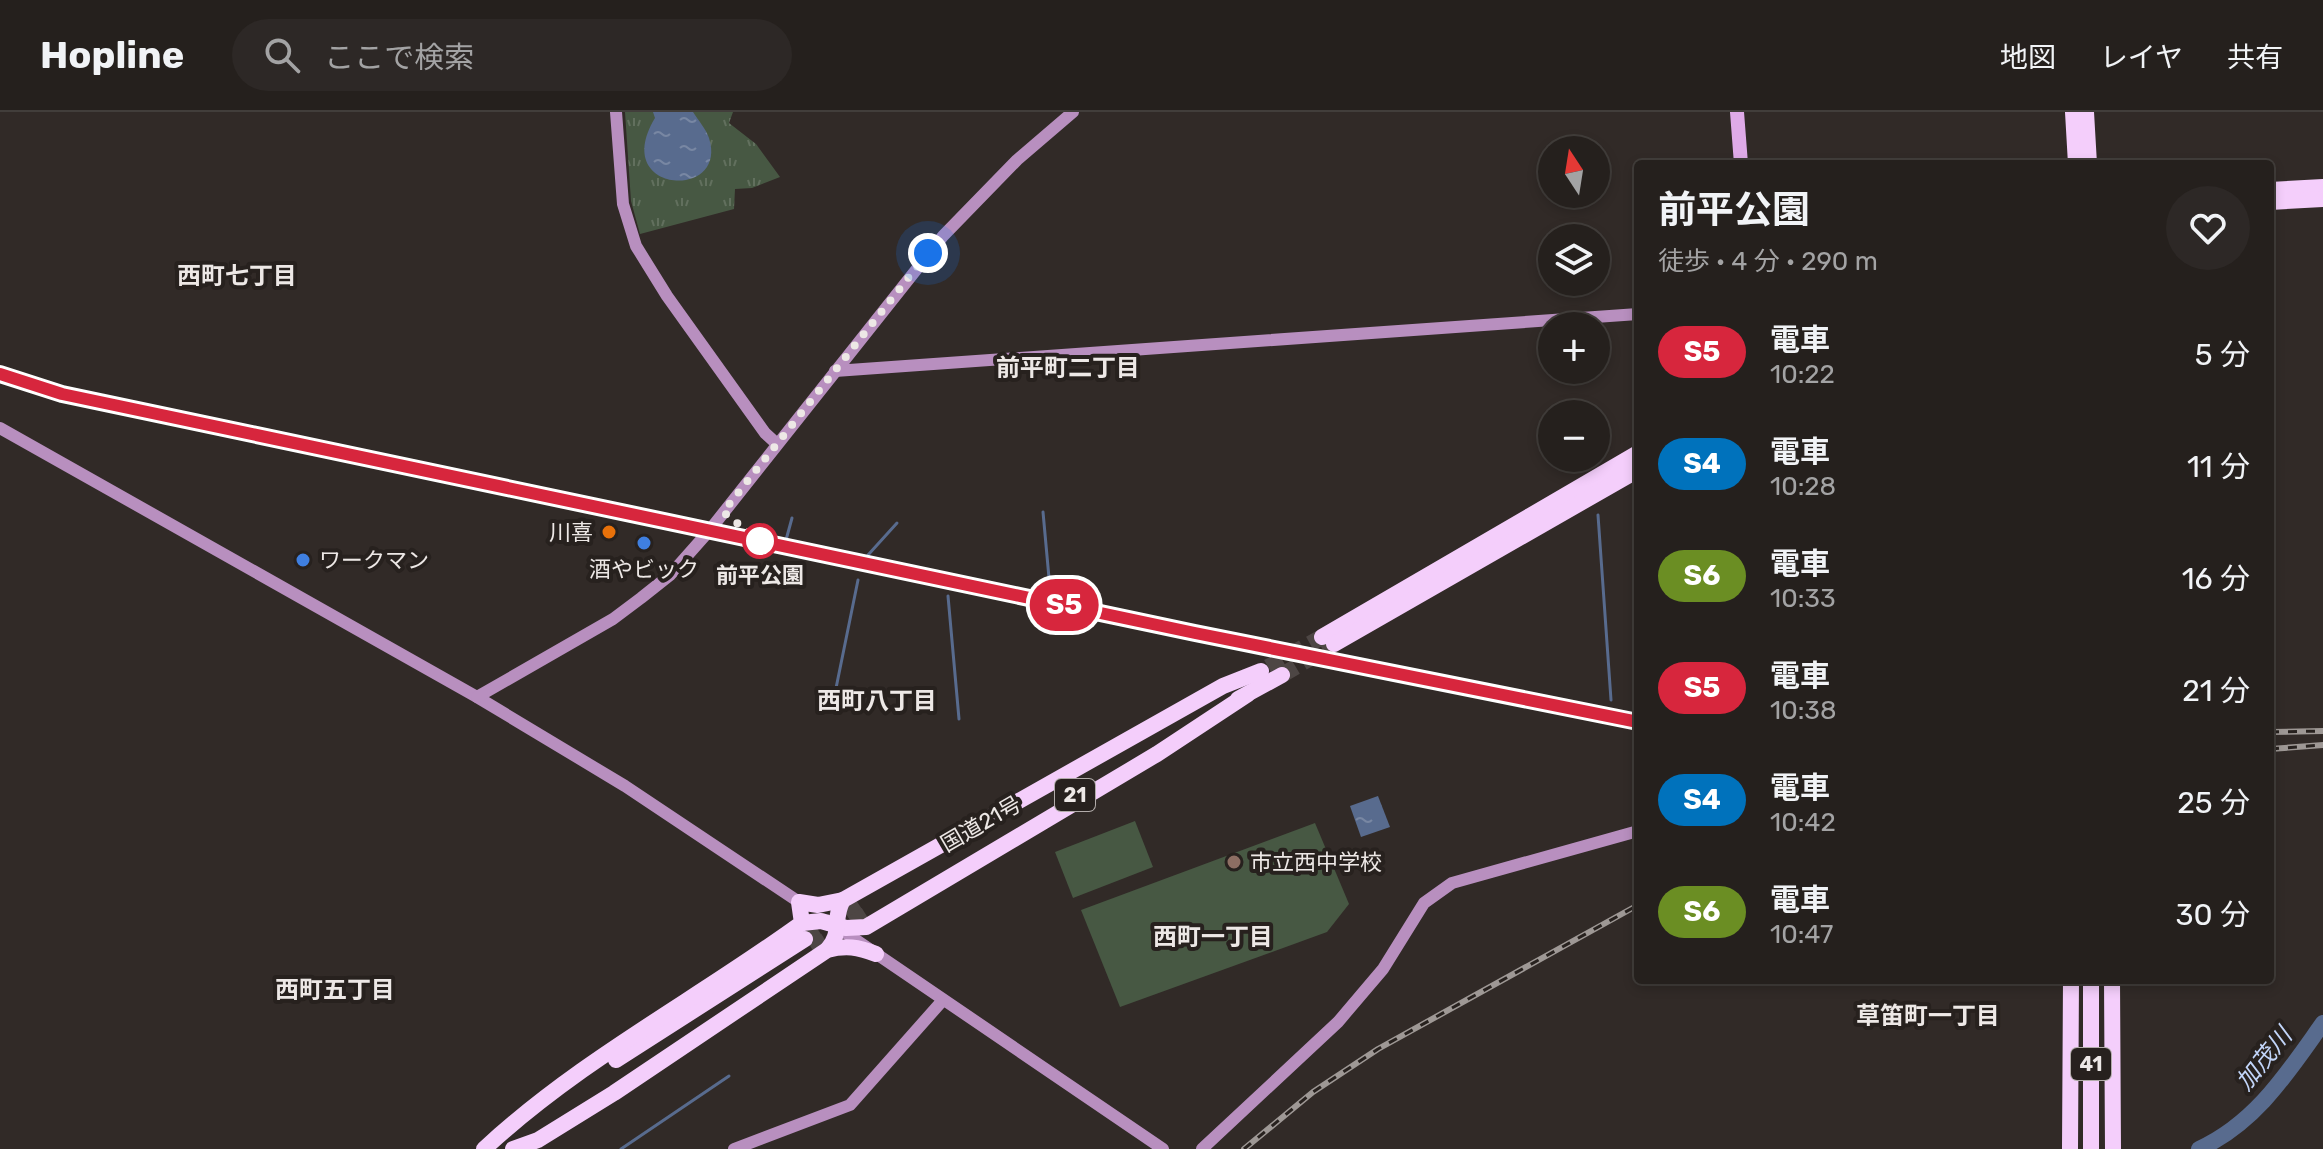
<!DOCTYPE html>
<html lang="ja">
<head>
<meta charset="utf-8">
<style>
	:root { --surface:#25201d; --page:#2d2826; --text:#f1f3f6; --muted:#a3a3a4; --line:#423e3b }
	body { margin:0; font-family:Rubik,"Noto Sans JP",sans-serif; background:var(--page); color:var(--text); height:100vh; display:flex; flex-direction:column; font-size:30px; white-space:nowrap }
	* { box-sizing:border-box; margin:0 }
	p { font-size:26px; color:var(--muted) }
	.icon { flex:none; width:44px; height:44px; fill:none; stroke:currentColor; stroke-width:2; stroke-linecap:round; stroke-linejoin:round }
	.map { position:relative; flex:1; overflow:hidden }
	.details { position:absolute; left:1634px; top:48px; width:640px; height:824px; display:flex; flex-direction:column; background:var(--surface); border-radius:8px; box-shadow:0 4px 12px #0003,0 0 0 2px var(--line) }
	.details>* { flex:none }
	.badge { padding:0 16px; border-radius:26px; font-size:28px; line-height:52px }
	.needle { width:52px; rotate:348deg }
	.tools { position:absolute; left:1538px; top:24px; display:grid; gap:16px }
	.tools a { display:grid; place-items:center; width:72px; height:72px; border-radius:50%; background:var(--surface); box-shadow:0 4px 12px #0003,0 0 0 2px var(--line); font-size:40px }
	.you { position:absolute; width:40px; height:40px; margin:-20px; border:6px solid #fff; border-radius:50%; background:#1a73e8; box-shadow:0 0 0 12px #1a73e833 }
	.map>.badge { position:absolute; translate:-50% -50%; box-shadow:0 0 0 4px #fff }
	.round { display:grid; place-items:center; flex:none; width:84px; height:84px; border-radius:42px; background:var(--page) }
	.head { display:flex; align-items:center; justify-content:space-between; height:136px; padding:0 24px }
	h1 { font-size:38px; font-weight:700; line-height:60px }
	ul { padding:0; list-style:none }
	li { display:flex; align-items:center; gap:24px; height:112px; padding:0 24px }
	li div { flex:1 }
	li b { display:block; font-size:30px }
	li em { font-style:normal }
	li .badge { min-width:88px; font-weight:700; text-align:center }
	header { display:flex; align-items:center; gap:48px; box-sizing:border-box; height:112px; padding:0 40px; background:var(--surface); border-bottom:2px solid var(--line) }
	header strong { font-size:38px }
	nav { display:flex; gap:44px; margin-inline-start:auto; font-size:28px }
	.search { width:560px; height:72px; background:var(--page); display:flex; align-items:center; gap:20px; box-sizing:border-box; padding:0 28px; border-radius:44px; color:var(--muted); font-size:30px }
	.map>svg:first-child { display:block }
	.grass { fill:#475843 }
	.park { fill:url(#park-tufts) }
	.water { fill:url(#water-ripples) }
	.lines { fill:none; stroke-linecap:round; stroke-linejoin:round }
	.stream { stroke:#586b8e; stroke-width:3 }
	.river { stroke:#586b8e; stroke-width:16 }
	.highway-tunnel { stroke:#4d4644; stroke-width:16; stroke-dasharray:16 8; stroke-linecap:butt }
	.secondary { stroke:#b88fbf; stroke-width:12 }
	.primary { stroke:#dfaae8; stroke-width:14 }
	.highway { stroke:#f4cefb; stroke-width:16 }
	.rail-casing { stroke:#9e9895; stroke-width:6 }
	.rail { stroke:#27211e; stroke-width:3; stroke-dasharray:9; stroke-linecap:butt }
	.line-casing { stroke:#fff; stroke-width:18 }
	.line { stroke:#d7263d; stroke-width:12 }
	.walk { stroke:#ede8e6; stroke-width:8; stroke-dasharray:0 14.4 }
	.food-dot { fill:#e8710a; stroke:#27211e; stroke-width:3 }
	.stop-dot { fill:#fff; stroke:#d7263d; stroke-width:4 }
	.shop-dot { fill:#3f7fe0; stroke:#27211e; stroke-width:3 }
	.education-dot { fill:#8d6e63; stroke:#27211e; stroke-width:3 }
	.labels { text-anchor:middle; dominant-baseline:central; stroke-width:8; stroke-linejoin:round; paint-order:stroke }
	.shield { fill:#27211e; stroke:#b2acaa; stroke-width:2 }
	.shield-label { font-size:20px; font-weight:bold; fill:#ede8e6 }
	.poi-label { font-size:22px; fill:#ede8e6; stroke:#27211e; text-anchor:start }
	.stop-label { font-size:22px; font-weight:bold; fill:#ede8e6; stroke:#27211e }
	.street-label { font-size:22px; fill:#ede8e6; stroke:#27211e }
	.neighbourhood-label { font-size:24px; font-weight:bold; fill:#ede8e6; stroke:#27211e }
	.water-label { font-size:24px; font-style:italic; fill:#c2d5f9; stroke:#27211e }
</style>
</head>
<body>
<header>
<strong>Hopline</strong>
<div class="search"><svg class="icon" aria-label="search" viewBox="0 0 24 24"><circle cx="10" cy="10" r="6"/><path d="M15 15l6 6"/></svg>ここで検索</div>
<nav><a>地図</a><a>レイヤ</a><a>共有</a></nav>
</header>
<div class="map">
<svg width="2323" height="1037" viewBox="0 0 2323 1037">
	<defs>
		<pattern id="park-tufts" width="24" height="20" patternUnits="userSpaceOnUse" patternTransform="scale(2)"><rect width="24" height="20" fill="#475843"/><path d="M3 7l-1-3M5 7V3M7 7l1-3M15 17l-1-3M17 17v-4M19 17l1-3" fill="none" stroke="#62705e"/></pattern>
		<pattern id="water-ripples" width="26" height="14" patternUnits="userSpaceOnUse" patternTransform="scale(2)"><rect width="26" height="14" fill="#586b8e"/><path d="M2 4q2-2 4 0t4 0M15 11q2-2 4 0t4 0" fill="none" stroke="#7887a3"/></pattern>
	</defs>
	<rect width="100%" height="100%" fill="#312a27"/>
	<g class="grass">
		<polygon points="1135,709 1153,755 1073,786 1055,740"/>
		<polygon points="1315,711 1349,792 1327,820 1120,895 1081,798"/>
	</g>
	<polygon class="park" points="625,0 733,0 729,11 756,32 780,65 752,76 735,77 734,97 640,122 631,89"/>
	<g class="water">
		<path d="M653 0H693C698 8 706 17 709 26 729 89 609 82 655 6Z"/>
		<polygon points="1378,684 1390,715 1361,725 1350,694"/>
	</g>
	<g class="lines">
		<g class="stream">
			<polyline points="1043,400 1050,477"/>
			<polyline points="1598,403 1611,588"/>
			<polyline points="786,428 792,406"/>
			<polyline points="868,443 897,411"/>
			<polyline points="948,484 959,607"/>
			<polyline points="834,586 858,468"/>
			<polyline points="621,1037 729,964"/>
		</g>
		<path class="river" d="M2199 1037C2256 1011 2288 960 2323 911"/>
		<g class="highway-tunnel">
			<polyline points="1268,555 1322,525"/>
			<polyline points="1282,563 1334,532"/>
			<polyline points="805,827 862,790"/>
			<polyline points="812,837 867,802"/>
		</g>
		<g class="secondary">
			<polyline points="616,0 623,92 636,134 667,184 765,321 777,332"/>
			<polyline points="835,259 1638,202"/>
			<polyline points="0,316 477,585 625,674 805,794"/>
			<polyline points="477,585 613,507 641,486 670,463 709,419 943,124 1017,48 1073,0"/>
			<polyline points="837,815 1163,1037"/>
			<polyline points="734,1037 850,993 943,888"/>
			<polyline points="1202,1037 1338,910 1383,857 1424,791 1452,771 1638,719"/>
		</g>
		<polyline class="primary" points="1737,0 1741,52"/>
		<g class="highway">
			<polyline points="2073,0 2076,52"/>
			<polyline points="2086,0 2089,52"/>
			<polyline points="2270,78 2323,75"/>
			<polyline points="2270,90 2323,87"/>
			<polyline points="1322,525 1638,341"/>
			<polyline points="1334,532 1638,358"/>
			<polyline points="1238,587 1282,563"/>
			<polyline points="802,811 821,809 846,816 866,815 1157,642 1248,582"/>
			<path d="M827 838C843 821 832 807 843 788L1223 574 1261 559"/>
			<polyline points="2112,868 2113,1037"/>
			<polyline points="616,948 805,827"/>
			<path d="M484 1037C580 948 696 888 802 811L799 790 818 793 843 788"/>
			<path d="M513 1037 538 1028 614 981 827 838C846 833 858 835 876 842"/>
			<polyline points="2070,1037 2071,868"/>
			<polyline points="2091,1037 2091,868"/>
		</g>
		<g class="rail-casing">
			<g id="rail">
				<polyline points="0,262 62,282 1195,521 1638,610"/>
				<polyline points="2270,620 2323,619"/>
				<polyline points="2270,637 2323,633"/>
				<polyline points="1244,1037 1313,980 1378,937 1638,793"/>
			</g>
		</g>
		<use href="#rail" class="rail"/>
	</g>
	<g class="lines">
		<g class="line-casing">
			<polyline id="line" points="0,262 62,282 1195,521 1638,610"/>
		</g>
		<use href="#line" class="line"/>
		<polyline class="walk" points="760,429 723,400 928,141"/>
	</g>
	<circle class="food-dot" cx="609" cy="420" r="8"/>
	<circle class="stop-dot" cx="760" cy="429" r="16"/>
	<g class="shop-dot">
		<circle cx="644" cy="431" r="8"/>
		<circle cx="303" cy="448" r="8"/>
	</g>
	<circle class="education-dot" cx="1234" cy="750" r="8"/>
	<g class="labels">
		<g class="shield">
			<rect x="1055" y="667" width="40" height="32" rx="6"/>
			<rect x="2071" y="936" width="40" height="32" rx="6"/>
		</g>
		<g class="shield-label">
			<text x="1075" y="683">21</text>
			<text x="2091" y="952">41</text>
		</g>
		<g class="poi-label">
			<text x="593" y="420" text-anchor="end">川喜</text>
			<text x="319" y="448">ワークマン</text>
			<text x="644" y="457" text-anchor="middle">酒やビック</text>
			<text x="1250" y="750">市立西中学校</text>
		</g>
		<g class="stop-label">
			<text x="760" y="463">前平公園</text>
		</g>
		<g class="street-label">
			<text transform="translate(981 712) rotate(-30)">国道21号</text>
		</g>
		<g class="neighbourhood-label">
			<text x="237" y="164">西町七丁目</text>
			<text x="1068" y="256">前平町二丁目</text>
			<text x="877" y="589">西町八丁目</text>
			<text x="1213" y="825">西町一丁目</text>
			<text x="335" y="878">西町五丁目</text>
			<text x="1928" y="904">草笛町一丁目</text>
		</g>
		<g class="water-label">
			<text transform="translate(2264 947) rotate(-51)">加茂川</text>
		</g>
	</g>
</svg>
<div class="tools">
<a><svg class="needle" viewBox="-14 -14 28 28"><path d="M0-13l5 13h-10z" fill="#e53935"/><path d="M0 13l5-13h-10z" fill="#a3a3a4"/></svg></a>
<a><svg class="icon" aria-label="layers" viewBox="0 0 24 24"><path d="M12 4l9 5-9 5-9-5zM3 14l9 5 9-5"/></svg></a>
<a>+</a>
<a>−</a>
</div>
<div class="you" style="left:928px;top:141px"></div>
<b class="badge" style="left:1064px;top:493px;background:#d7263d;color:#fff">S5</b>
<section class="details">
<div class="head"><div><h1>前平公園</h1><p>徒歩 · 4 分 · 290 m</p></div><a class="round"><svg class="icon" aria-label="heart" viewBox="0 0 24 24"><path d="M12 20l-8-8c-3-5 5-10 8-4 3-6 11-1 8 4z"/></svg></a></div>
<ul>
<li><span class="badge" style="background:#d7263d;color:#fff">S5</span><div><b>電車</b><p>10:22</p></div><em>5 分</em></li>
<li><span class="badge" style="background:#0072bc;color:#fff">S4</span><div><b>電車</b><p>10:28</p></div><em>11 分</em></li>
<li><span class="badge" style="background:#6b8e23;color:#fff">S6</span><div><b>電車</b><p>10:33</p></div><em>16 分</em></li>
<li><span class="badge" style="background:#d7263d;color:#fff">S5</span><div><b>電車</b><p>10:38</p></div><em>21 分</em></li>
<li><span class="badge" style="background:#0072bc;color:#fff">S4</span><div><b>電車</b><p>10:42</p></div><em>25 分</em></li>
<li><span class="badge" style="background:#6b8e23;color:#fff">S6</span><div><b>電車</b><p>10:47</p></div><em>30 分</em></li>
</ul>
</section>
</div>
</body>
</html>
